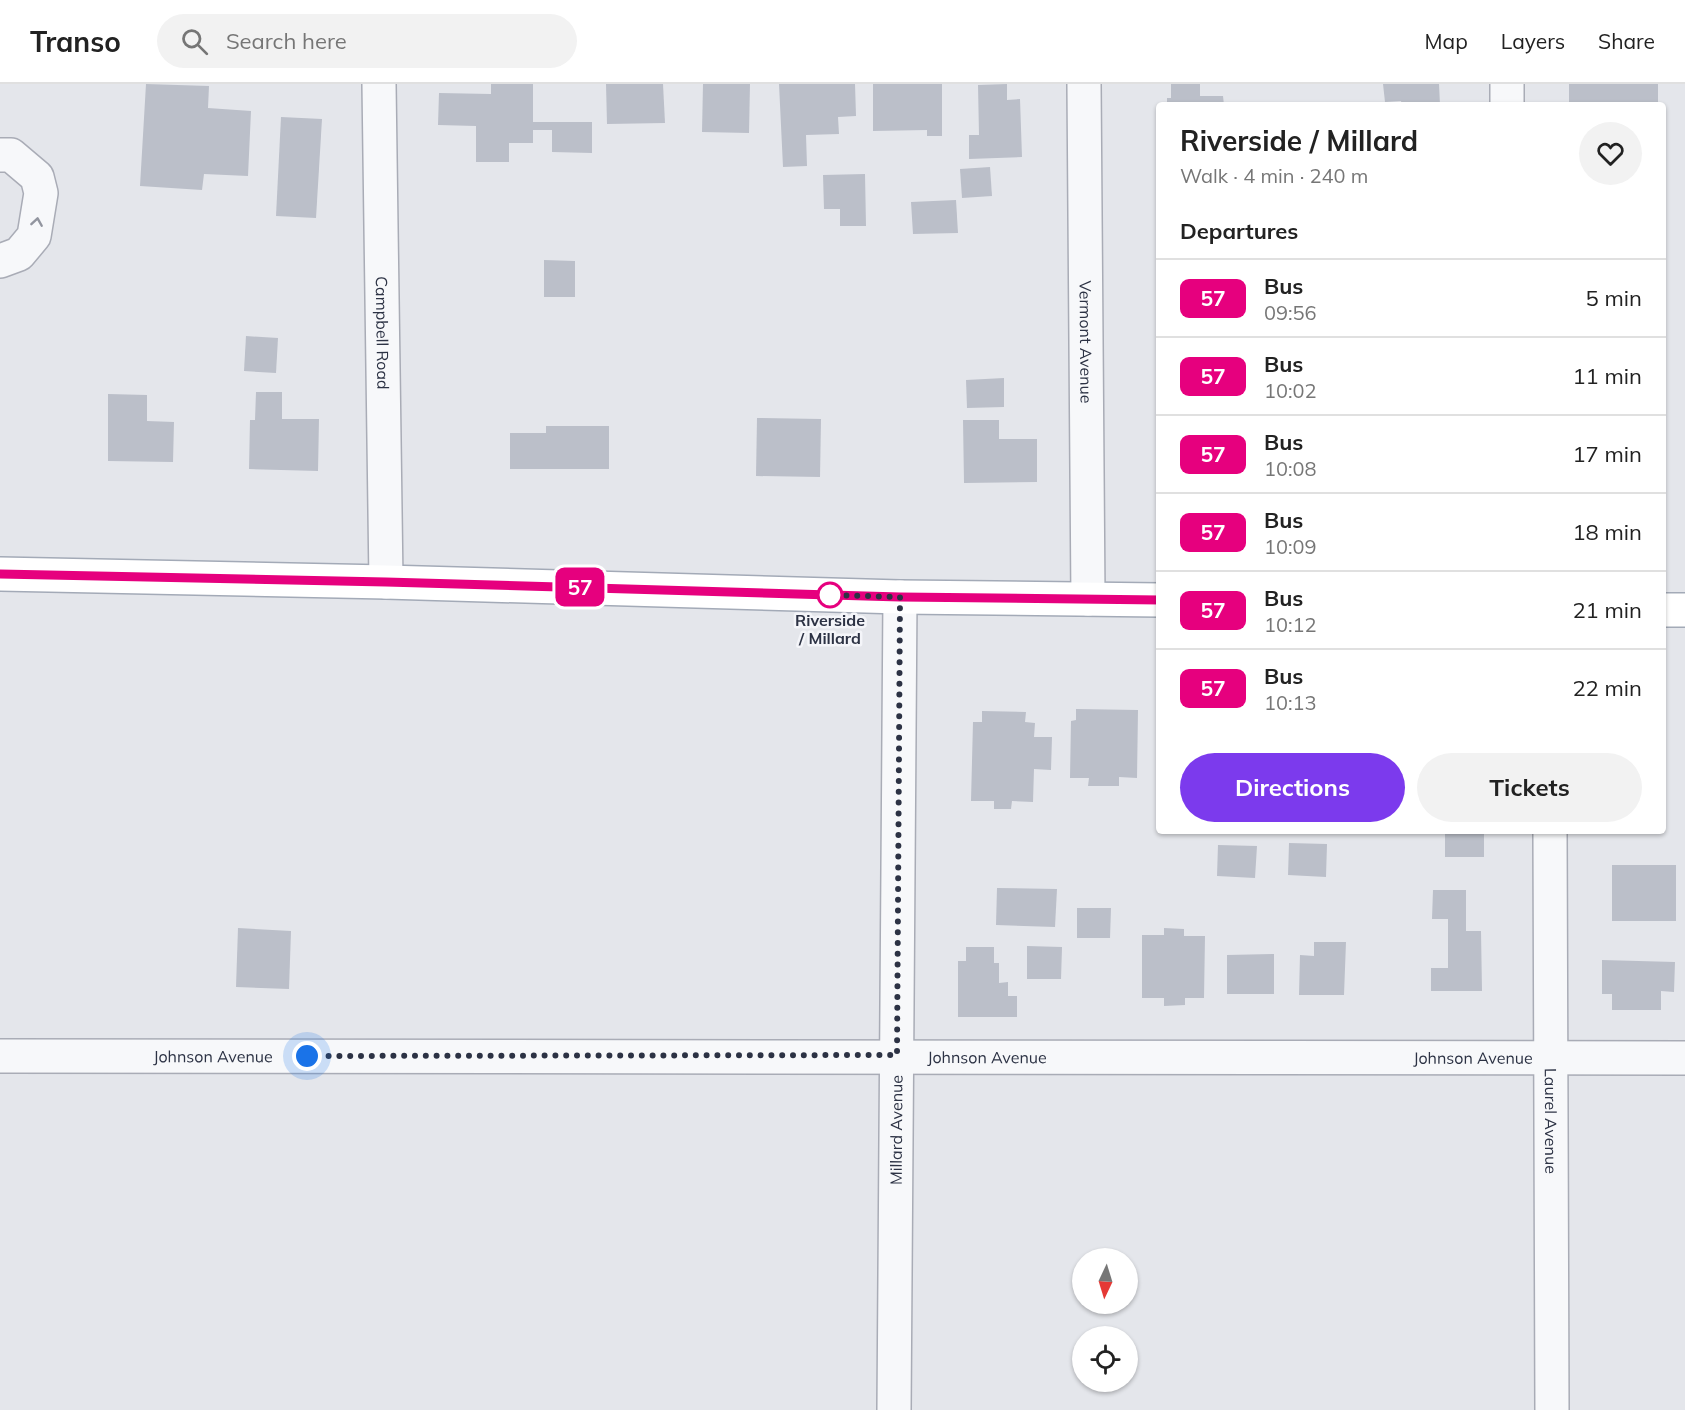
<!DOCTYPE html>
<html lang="en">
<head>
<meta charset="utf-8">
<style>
	:root { --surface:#fff; --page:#f2f2f2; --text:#222; --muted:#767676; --line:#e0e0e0; --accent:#7c3aed }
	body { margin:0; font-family:Mulish,sans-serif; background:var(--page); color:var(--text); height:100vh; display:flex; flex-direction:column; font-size:22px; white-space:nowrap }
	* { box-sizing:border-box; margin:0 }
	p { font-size:20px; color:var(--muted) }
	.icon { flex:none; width:33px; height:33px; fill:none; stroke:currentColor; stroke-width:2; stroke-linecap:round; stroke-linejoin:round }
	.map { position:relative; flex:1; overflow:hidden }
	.panel { position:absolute; left:1156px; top:18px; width:510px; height:732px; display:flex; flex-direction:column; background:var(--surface); border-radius:6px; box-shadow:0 2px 4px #0004 }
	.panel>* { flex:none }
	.badge { padding:0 12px; border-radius:9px; font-size:21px; line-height:39px }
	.needle { width:39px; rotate:184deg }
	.tools { position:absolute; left:1072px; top:1164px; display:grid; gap:12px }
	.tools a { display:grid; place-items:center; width:66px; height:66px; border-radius:50%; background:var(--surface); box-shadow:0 2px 4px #0004; font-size:30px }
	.you { position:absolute; width:30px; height:30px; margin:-15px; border:4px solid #fff; border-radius:50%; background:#1a73e8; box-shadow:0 0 0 9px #1a73e833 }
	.map>.badge { position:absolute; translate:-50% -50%; box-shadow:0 0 0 3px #fff }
	h2 { padding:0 24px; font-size:22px; line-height:54px }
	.round { display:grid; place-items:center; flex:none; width:63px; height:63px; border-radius:32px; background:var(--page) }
	.overview { display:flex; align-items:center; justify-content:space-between; height:102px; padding:0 24px }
	h1 { font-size:28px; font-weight:700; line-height:45px }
	.cta { display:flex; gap:12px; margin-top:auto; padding:12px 24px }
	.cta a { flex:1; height:69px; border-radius:36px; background:var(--accent); color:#fff; font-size:24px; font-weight:700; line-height:69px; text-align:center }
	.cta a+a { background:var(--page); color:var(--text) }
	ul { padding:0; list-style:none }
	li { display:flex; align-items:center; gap:18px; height:78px; padding:0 24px; border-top:2px solid var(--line) }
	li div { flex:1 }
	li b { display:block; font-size:22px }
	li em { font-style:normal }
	li .badge { min-width:66px; font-weight:700; text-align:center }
	header { display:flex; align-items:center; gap:36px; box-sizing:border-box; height:84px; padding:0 30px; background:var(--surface); border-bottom:2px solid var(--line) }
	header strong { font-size:28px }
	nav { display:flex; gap:33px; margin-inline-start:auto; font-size:21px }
	.search { width:420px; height:54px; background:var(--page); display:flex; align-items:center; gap:15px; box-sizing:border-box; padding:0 21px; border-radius:33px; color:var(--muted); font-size:22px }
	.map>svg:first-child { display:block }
	.building { fill:#bbbfc9 }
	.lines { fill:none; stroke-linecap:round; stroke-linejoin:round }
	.minor-casing { stroke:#a9acb6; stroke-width:36 }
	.major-casing { stroke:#a3aab7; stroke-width:36 }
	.minor { stroke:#f7f8fa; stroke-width:33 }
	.major { stroke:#fff; stroke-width:33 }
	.oneway { stroke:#92959f }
	.line-casing { stroke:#fff; stroke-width:14 }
	.line { stroke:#e6007e; stroke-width:9 }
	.walk { stroke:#2c3244; stroke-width:6; stroke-dasharray:0 10.8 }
	.stop-dot { fill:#fff; stroke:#e6007e; stroke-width:3 }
	.labels { text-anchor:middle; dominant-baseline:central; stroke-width:5; stroke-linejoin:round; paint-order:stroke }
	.street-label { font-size:16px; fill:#2c3244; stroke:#f4f5f9 }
	.stop-label { font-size:16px; font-weight:bold; fill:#2c3244; stroke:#f4f5f9 }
</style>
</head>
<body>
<header>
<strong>Transo</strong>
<div class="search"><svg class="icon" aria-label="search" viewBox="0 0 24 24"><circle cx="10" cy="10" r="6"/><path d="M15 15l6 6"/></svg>Search here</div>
<nav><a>Map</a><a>Layers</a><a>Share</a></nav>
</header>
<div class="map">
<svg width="1685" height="1326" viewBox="0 0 1685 1326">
	<rect width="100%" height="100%" fill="#e4e6eb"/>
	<g class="building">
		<polygon points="146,0 209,2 208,24 251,27 248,92 204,90 202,106 140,102"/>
		<polygon points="491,0 533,0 533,38 592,38 592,69 552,68 552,46 533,46 533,59 509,59 509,78 476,78 476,42 438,41 439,9 491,10"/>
		<polygon points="606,0 663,0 665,39 607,40"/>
		<polygon points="703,0 750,0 749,49 702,48"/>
		<polygon points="779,0 855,0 856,32 838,33 839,50 806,51 807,82 783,83"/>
		<polygon points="873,0 942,0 942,52 927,52 927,46 873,47"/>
		<polygon points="1007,0 1007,16 1020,15 1022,73 969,75 969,51 979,51 978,1"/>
		<polygon points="1171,0 1200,0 1200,12 1223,12 1224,21 1167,21 1167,14 1171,14"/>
		<polygon points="1383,0 1439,0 1440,21 1402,21 1401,17 1385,18"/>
		<rect x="1569" y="0" width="89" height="21"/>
		<polygon points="281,33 322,35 316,134 276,132"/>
		<polygon points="990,83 992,112 962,114 960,85"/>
		<polygon points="865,90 866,142 840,142 840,125 824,125 823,91"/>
		<polygon points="956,116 958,149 913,150 911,118"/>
		<polygon points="544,176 575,177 575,213 544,213"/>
		<polygon points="246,252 278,254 276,289 244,287"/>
		<polygon points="1004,294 1004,323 967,324 966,296"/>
		<polygon points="256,308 282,308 282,335 319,335 318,387 249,385 250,336 255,336"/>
		<polygon points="108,310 147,311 147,337 174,338 173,378 108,377"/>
		<polygon points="757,334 821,335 820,393 756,392"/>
		<polygon points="963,336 999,336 999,355 1037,355 1037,398 964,399"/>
		<polygon points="546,342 609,342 609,385 510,385 510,349 546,349"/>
		<polygon points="1076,625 1138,626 1137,694 1119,693 1119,702 1088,702 1089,694 1070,694 1071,637 1076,636"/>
		<polygon points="982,627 1026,628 1025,638 1035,639 1034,653 1052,653 1051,686 1034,685 1033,718 1012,717 1011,725 994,725 994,717 971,717 973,638 982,638"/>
		<rect x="1445" y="747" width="39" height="26"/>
		<polygon points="1289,759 1327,760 1326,793 1288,791"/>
		<polygon points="1218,761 1257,762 1255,794 1217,792"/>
		<rect x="1612" y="781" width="64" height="56"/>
		<polygon points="997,804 1057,805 1055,843 996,841"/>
		<polygon points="1433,806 1466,806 1466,847 1481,847 1482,907 1431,907 1431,884 1448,884 1448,835 1432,835"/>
		<polygon points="1077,824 1111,824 1110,854 1077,854"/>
		<polygon points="238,844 291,847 289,905 236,903"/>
		<polygon points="1164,844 1184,845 1184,852 1205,852 1204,914 1185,914 1185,921 1164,922 1164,914 1142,914 1142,851 1164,851"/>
		<polygon points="1314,858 1346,858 1344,911 1299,911 1300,871 1314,872"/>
		<polygon points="1027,862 1062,863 1061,895 1027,895"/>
		<polygon points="966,863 994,863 994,879 999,879 999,899 1008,898 1008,912 1017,912 1017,933 958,933 958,877 966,877"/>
		<polygon points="1274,870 1274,910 1227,910 1227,871"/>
		<polygon points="1602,876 1675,878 1674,908 1661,907 1661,926 1612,926 1612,910 1602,910"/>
	</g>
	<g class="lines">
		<g class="minor-casing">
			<g id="minor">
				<path id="s1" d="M379 0 386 498"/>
				<path id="s2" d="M1084 0 1088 515"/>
				<polyline points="1507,0 1507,21"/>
				<polyline points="0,71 11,71 37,93 41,109 34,152 19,170 0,177"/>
				<path id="s3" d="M1550 747 1552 1326"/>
				<path id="s4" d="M0 972 1685 974"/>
				<path id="s5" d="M894 1326 900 513"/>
			</g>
		</g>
		<g class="major-casing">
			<g id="major">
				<polyline points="0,490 386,498 900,513 1160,516"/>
				<polyline points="1664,526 1685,526"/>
			</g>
		</g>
		<use href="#minor" class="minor"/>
		<use href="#major" class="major"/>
	</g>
	<defs><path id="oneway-chevron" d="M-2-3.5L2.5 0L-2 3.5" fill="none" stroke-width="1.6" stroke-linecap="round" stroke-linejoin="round" transform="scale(1.5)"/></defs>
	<use class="oneway" href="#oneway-chevron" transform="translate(37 138) rotate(-81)"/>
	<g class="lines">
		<g class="line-casing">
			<polyline id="line" points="0,490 386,498 900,513 1160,516"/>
		</g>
		<use href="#line" class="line"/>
		<polyline class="walk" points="307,972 897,971 900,513 830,511"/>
	</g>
	<circle class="stop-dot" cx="830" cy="511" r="12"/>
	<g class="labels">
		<g class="street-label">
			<text stroke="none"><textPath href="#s1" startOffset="249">Campbell Road</textPath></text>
			<text stroke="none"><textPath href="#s2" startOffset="258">Vermont Avenue</textPath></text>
			<text stroke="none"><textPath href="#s4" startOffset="213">Johnson Avenue</textPath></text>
			<text stroke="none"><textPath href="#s4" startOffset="987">Johnson Avenue</textPath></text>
			<text stroke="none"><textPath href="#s4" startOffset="1473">Johnson Avenue</textPath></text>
			<text stroke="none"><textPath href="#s3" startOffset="290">Laurel Avenue</textPath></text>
			<text stroke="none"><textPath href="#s5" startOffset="280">Millard Avenue</textPath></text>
		</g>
		<g class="stop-label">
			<text x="830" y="536">Riverside<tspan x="830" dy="18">/ Millard</tspan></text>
		</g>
	</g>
</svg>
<div class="tools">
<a><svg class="needle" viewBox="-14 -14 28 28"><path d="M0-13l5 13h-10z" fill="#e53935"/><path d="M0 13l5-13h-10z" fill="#767676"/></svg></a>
<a><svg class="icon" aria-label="locate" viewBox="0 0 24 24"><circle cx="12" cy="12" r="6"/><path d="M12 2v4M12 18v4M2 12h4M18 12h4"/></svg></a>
</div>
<div class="you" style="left:307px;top:972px"></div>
<b class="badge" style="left:580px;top:503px;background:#e6007e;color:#fff">57</b>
<section class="panel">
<div class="overview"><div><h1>Riverside / Millard</h1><p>Walk · 4 min · 240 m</p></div><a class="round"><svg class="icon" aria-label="heart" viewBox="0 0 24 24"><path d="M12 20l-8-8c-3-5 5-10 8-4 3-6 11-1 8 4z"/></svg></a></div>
<h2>Departures</h2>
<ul>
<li><span class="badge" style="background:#e6007e;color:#fff">57</span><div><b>Bus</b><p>09:56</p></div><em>5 min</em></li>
<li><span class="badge" style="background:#e6007e;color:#fff">57</span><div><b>Bus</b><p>10:02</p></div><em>11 min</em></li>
<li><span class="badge" style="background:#e6007e;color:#fff">57</span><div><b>Bus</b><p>10:08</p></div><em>17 min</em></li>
<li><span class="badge" style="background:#e6007e;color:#fff">57</span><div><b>Bus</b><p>10:09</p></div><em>18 min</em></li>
<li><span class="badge" style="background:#e6007e;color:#fff">57</span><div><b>Bus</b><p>10:12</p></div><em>21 min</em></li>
<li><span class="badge" style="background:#e6007e;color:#fff">57</span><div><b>Bus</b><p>10:13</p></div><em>22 min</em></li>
</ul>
<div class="cta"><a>Directions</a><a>Tickets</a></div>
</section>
</div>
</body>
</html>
